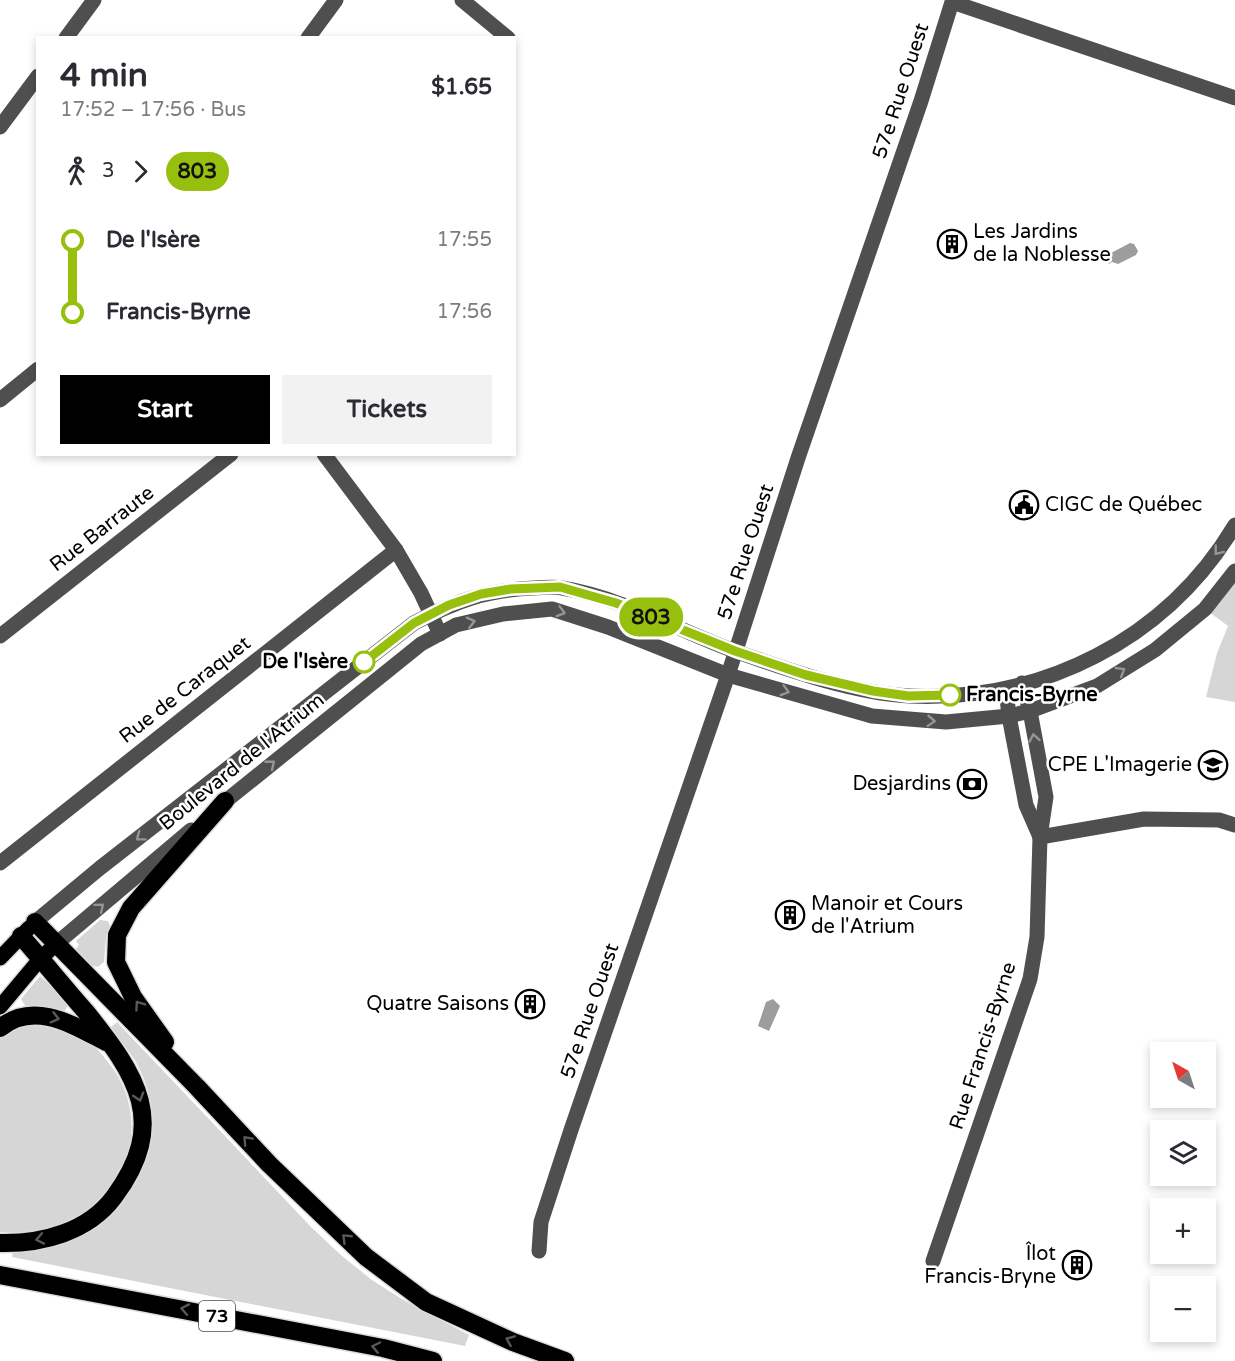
<!DOCTYPE html>
<html lang="en">
<head>
<meta charset="utf-8">
<style>
	:root { --surface:#fff; --page:#f2f2f3; --text:#2b2b33; --muted:#7c7c81; --accent:#000 }
	body { margin:0; font-family:"Varela Round",sans-serif; background:var(--page); color:var(--text); height:100vh; display:flex; flex-direction:column; font-size:22px; white-space:nowrap }
	* { box-sizing:border-box; margin:0 }
	p { font-size:20px; color:var(--muted) }
	.icon { flex:none; width:33px; height:33px; fill:none; stroke:currentColor; stroke-width:2; stroke-linecap:round; stroke-linejoin:round }
	.map { position:relative; flex:1; overflow:hidden }
	.drawer { position:absolute; left:36px; top:36px; width:480px; height:420px; display:flex; flex-direction:column; background:var(--surface); border-radius:0px; box-shadow:0 3px 9px #0003 }
	.drawer>* { flex:none }
	.badge { padding:0 12px; border-radius:20px; font-size:21px; line-height:39px }
	.needle { width:39px; rotate:321deg }
	.buttons { position:absolute; left:1150px; top:1042px; display:grid; gap:12px }
	.buttons a { display:grid; place-items:center; width:66px; height:66px; border-radius:0px; background:var(--surface); box-shadow:0 3px 9px #0003; font-size:30px }
	.map>.badge { position:absolute; translate:-50% -50%; box-shadow:0 0 0 3px #fff }
	.legs { display:flex; align-items:center; gap:9px; height:66px; padding:0 24px; font-size:20px }
	.legs p { margin-inline-start:auto }
	.head { display:flex; align-items:center; justify-content:space-between; height:102px; padding:0 24px }
	h1 { font-size:33px; font-weight:800; line-height:45px }
	.button { display:flex; gap:12px; margin-top:auto; padding:12px 24px }
	.button a { flex:1; height:69px; border-radius:0px; background:var(--accent); color:#fff; font-size:24px; font-weight:800; line-height:69px; text-align:center }
	.button a+a { background:var(--page); color:var(--text) }
	ul { padding:0 24px; list-style:none }
	li { display:flex; align-items:center; gap:21px; height:72px; font-size:22px }
	li i { display:grid; place-items:center; width:9px; height:100%; margin:0 8px; background:currentColor }
	li i::after { content:''; width:15px; height:15px; margin:-8px; border:4px solid; border-radius:50%; background:var(--surface) }
	li p { margin-inline-start:auto }
	li:first-child i { background:linear-gradient(#0000 50%,currentColor 0) }
	li:last-child i { background:linear-gradient(currentColor 50%,#0000 0) }
	.map>svg:first-child { display:block }
	.green { fill:#d6d6d6 }
	.water { fill:#9d9d9d }
	.lines { fill:none; stroke-linecap:round; stroke-linejoin:round }
	.major-casing { stroke:#dbdbdb; stroke-width:18 }
	.highway-casing { stroke:#dbdbdb; stroke-width:21 }
	.minor { stroke:#4f4f4f; stroke-width:15 }
	.major { stroke:#000; stroke-width:15 }
	.highway { stroke:#000; stroke-width:18 }
	.oneway { stroke:#959595 }
	.oneway2 { stroke:#595959 }
	.line-1-casing { stroke:#fff; stroke-width:14 }
	.line-1 { stroke:#97bf0d; stroke-width:9 }
	.stop-1-dot { fill:#fff; stroke:#97bf0d; stroke-width:3 }
	.labels { text-anchor:middle; dominant-baseline:central; stroke-width:5; stroke-linejoin:round; paint-order:stroke }
	.shield { fill:#fff; stroke:#4c4c4c; stroke-width:1.5 }
	.shield-label { font-size:18px; font-weight:bold; fill:#000 }
	.street-label { font-size:20px; fill:#000; stroke:#fff }
	.poi-label { font-size:20px; fill:#000; stroke:#fff; text-anchor:end }
	.stop-label { font-size:20px; font-weight:bold; fill:#000; stroke:#fff; text-anchor:end }
</style>
</head>
<body>
<div class="map">
<svg width="1235" height="1361" viewBox="0 0 1235 1361">
	<rect width="100%" height="100%" fill="#fff"/>
	<g class="green">
		<polygon points="1235,571 1235,702 1206,697 1217,653 1228,626 1205,609"/>
		<polygon points="100,920 108,921 110,926 106,938 104,962 98,967 93,966 75,950 79,945 76,941"/>
		<polygon points="40,976 69,1003 64,1012 43,1006 26,1007 21,999"/>
		<path d="M117 1022 312 1228 342 1256 372 1280 400 1298 469 1335 465 1346 12 1257 13 1248 116 1208C151 1167 164 1115 138 1066 131 1052 119 1040 110 1028Z"/>
		<path d="M42 1023C55 1027 71 1030 82 1036 92 1042 101 1053 108 1062 151 1114 133 1192 72 1222 49 1233 25 1234 0 1232V1037C10 1026 28 1025 42 1023Z"/>
	</g>
	<g class="water">
		<polygon points="1130,243 1134,244 1138,251 1136,255 1118,264 1112,262 1109,264 1107,260 1110,258 1111,253"/>
		<polygon points="773,999 780,1006 769,1031 758,1026 766,1002"/>
	</g>
	<g class="lines">
		<g class="major-casing">
			<g id="major">
				<polyline points="0,958 29,928"/>
				<polyline points="0,1007 41,958 56,944"/>
			</g>
		</g>
		<g class="highway-casing">
			<g id="highway">
				<polyline points="35,922 197,1087 269,1164 366,1257 426,1302 513,1342 565,1361"/>
				<path d="M0 1028C34 1000 73 1025 106 1042"/>
				<polyline points="165,1042 133,997 116,962 117,935 131,908 225,801"/>
				<path d="M0 1243C42 1244 88 1232 114 1197 169 1123 137 1075 86 1012 64 987 43 961 21 936"/>
				<polyline points="0,1275 383,1348 433,1361"/>
			</g>
		</g>
		<g class="minor">
			<polyline points="462,0 508,38"/>
			<polyline points="66,38 94,0"/>
			<polyline points="308,38 336,0"/>
			<polyline points="0,127 38,76"/>
			<polyline points="0,400 38,369"/>
			<polyline points="324,454 396,550 421,593 440,634"/>
			<polyline points="0,636 231,454"/>
			<polyline points="1006,689 1009,716 1026,805 1040,837"/>
			<polyline points="217,808 421,644 456,625 503,614 552,609 608,627 728,675 872,716 946,722 1009,716 1030,711 1097,686 1155,650 1205,609 1235,571"/>
			<polyline points="1040,837 1144,819 1219,820 1235,825"/>
			<polyline points="0,863 396,550"/>
			<path d="M35 922 100 868 414 623C456 601 486 590 534 588 543 588 553 586 562 588 623 598 679 631 737 652 789 670 853 693 909 696 1042 702 1166 640 1235 525"/>
			<polyline points="56,944 191,830"/>
			<polyline points="539,1251 541,1222 571,1130 728,675 798,458 921,101 952,2 1235,98"/>
			<polyline points="933,1261 1030,979 1037,937 1040,837 1046,797 1030,711 1022,683"/>
		</g>
		<use href="#major" class="major"/>
		<use href="#highway" class="highway"/>
	</g>
	<defs><path id="oneway-chevron" d="M-2-3.5L2.5 0L-2 3.5" fill="none" stroke-width="1.6" stroke-linecap="round" stroke-linejoin="round" transform="scale(1.5)"/></defs>
	<g class="oneway">
		<use href="#oneway-chevron" transform="translate(1218 551) rotate(128)"/>
		<use href="#oneway-chevron" transform="translate(561 612) rotate(16)"/>
		<use href="#oneway-chevron" transform="translate(471 622) rotate(-14)"/>
		<use href="#oneway-chevron" transform="translate(1121 671) rotate(-31)"/>
		<use href="#oneway-chevron" transform="translate(785 691) rotate(16)"/>
		<use href="#oneway-chevron" transform="translate(931 721) rotate(4)"/>
		<use href="#oneway-chevron" transform="translate(1034 738) rotate(-100)"/>
		<use href="#oneway-chevron" transform="translate(271 764) rotate(-39)"/>
		<use href="#oneway-chevron" transform="translate(140 837) rotate(143)"/>
		<use href="#oneway-chevron" transform="translate(100 907) rotate(-40)"/>
	</g>
	<g class="oneway2">
		<use href="#oneway-chevron" transform="translate(139 1005) rotate(-125)"/>
		<use href="#oneway-chevron" transform="translate(55 1018) rotate(15)"/>
		<use href="#oneway-chevron" transform="translate(139 1097) rotate(73)"/>
		<use href="#oneway-chevron" transform="translate(247 1140) rotate(-133)"/>
		<use href="#oneway-chevron" transform="translate(346 1238) rotate(-136)"/>
		<use href="#oneway-chevron" transform="translate(40 1239) rotate(169)"/>
		<use href="#oneway-chevron" transform="translate(185 1309) rotate(-169)"/>
		<use href="#oneway-chevron" transform="translate(510 1340) rotate(-157)"/>
		<use href="#oneway-chevron" transform="translate(376 1347) rotate(-168)"/>
	</g>
	<g class="lines">
		<g class="line-1-casing">
			<polyline id="line-1" points="364,662 414,623 449,605 481,594 511,589 560,587 616,603 735,651 806,675 873,691 908,696 950,695"/>
		</g>
		<use href="#line-1" class="line-1"/>
	</g>
	<defs>
		<g id="building-ring" transform="scale(1.5)"><circle r="9.5" fill="#fff" stroke="#000" stroke-width="1.5"/><path d="M-4-6H4V6H1V3H-1V6H-4ZM-2.5-4.3h1.7v1.8h-1.7ZM.8-4.3h1.7v1.8H.8ZM-2.5-1h1.7V.8h-1.7ZM.8-1h1.7V.8H.8Z" fill="#000"/></g>
		<g id="civic-ring" transform="scale(1.5)"><circle r="9.5" fill="#fff" stroke="#000" stroke-width="1.5"/><path d="M-.6-6.5H3V-4.5H.6V-3L4-1V1h2V6H-6V1h2V-1L-.6-3ZM-1.2 2.5V6h2.4V2.5Z" fill="#000"/></g>
		<g id="school-ring" transform="scale(1.5)"><circle r="9.5" fill="#fff" stroke="#000" stroke-width="1.5"/><path d="M0-5L7-2L0 1L-7-2ZM-4 1L0 2.5L4 1V4Q0 6-4 4Z" fill="#000"/></g>
		<g id="bank-ring" transform="scale(1.5)"><circle r="9.5" fill="#fff" stroke="#000" stroke-width="1.5"/><path d="M-6-4H6V4H-6ZM0-2.3a2.3 2.3 0 1 0 0 4.6a2.3 2.3 0 1 0 0-4.6Z" fill="#000"/></g>
	</defs>
	<g fill-rule="evenodd">
		<use href="#building-ring" x="952" y="244"/>
		<use href="#civic-ring" x="1024" y="505"/>
		<use href="#school-ring" x="1213" y="765"/>
		<use href="#bank-ring" x="972" y="784"/>
		<use href="#building-ring" x="790" y="915"/>
		<use href="#building-ring" x="530" y="1004"/>
		<use href="#building-ring" x="1077" y="1265"/>
	</g>
	<g class="stop-1-dot">
		<circle cx="364" cy="662" r="10"/>
		<circle cx="950" cy="695" r="10"/>
	</g>
	<g class="labels">
		<rect class="shield" x="199" y="1301" width="36" height="30" rx="4.5"/>
		<g class="shield-label">
			<text x="217" y="1316">73</text>
		</g>
		<g class="street-label">
			<text transform="translate(901 91) rotate(-72)">57e Rue Ouest</text>
			<text transform="translate(102 529) rotate(-38)">Rue Barraute</text>
			<text transform="translate(746 552) rotate(-72)">57e Rue Ouest</text>
			<text transform="translate(185 690) rotate(-38)">Rue de Caraquet</text>
			<text transform="translate(242 762) rotate(-39)">Boulevard de l'Atrium</text>
			<text transform="translate(590 1011) rotate(-71)">57e Rue Ouest</text>
			<text transform="translate(983 1046) rotate(-72)">Rue Francis-Byrne</text>
		</g>
		<g class="poi-label">
			<text x="973" y="232" text-anchor="start">Les Jardins<tspan x="973" dy="23">de la Noblesse</tspan></text>
			<text x="1045" y="505" text-anchor="start">CIGC de Québec</text>
			<text x="1192" y="765">CPE L'Imagerie</text>
			<text x="951" y="784">Desjardins</text>
			<text x="811" y="904" text-anchor="start">Manoir et Cours<tspan x="811" dy="23">de l'Atrium</tspan></text>
			<text x="509" y="1004">Quatre Saisons</text>
			<text x="1056" y="1254">Îlot<tspan x="1056" dy="23">Francis-Bryne</tspan></text>
		</g>
		<g class="stop-label">
			<text x="348" y="662">De l'Isère</text>
			<text x="966" y="695" text-anchor="start">Francis-Byrne</text>
		</g>
	</g>
</svg>
<div class="buttons">
<a><svg class="needle" viewBox="-14 -14 28 28"><path d="M0-13l5 13h-10z" fill="#e53935"/><path d="M0 13l5-13h-10z" fill="#7c7c81"/></svg></a>
<a><svg class="icon" aria-label="layers" viewBox="0 0 24 24"><path d="M12 4l9 5-9 5-9-5zM3 14l9 5 9-5"/></svg></a>
<a>+</a>
<a>−</a>
</div>
<b class="badge" style="left:651px;top:617px;background:#97bf0d;color:#111">803</b>
<section class="drawer">
<div class="head"><div><h1>4 min</h1><p>17:52 – 17:56 · Bus</p></div><b>$1.65</b></div>
<div class="legs"><svg class="icon" aria-label="walk" viewBox="0 0 24 24"><circle cx="13" cy="4" r="2"/><path d="M13 8l-2 6 4 7M11 14l-3 7M7 12l3-4h3l4 4"/></svg>3<svg class="icon" aria-label="forward" viewBox="0 0 24 24"><path d="M9 5l7 7-7 7"/></svg><b class="badge" style="background:#97bf0d;color:#111">803</b></div>
<ul>
<li><i style="color:#97bf0d"></i><b>De l'Isère</b><p>17:55</p></li>
<li><i style="color:#97bf0d"></i><b>Francis-Byrne</b><p>17:56</p></li>
</ul>
<div class="button"><a>Start</a><a>Tickets</a></div>
</section>
</div>
</body>
</html>
